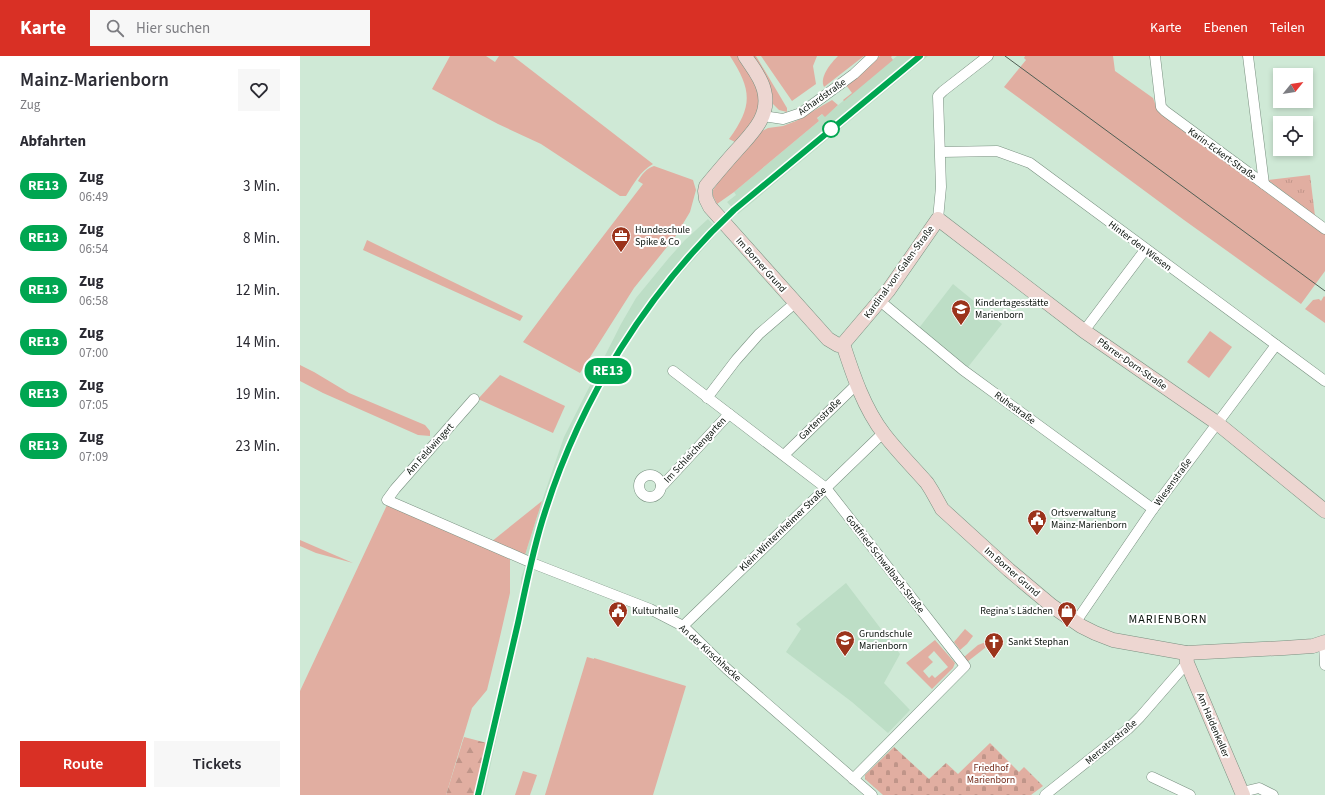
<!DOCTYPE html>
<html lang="de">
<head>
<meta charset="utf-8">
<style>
	:root { --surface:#fff; --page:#f7f7f7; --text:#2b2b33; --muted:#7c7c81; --accent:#d93025 }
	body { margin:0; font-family:"Source Sans 3",sans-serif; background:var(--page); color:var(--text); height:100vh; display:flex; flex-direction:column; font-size:15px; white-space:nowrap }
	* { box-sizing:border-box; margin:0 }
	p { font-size:13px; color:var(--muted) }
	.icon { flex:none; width:22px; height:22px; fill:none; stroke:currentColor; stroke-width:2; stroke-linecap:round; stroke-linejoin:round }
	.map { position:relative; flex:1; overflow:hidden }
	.sheet { display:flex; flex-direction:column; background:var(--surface); width:300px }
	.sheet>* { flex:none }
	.badge { padding:0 8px; border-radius:13px; font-size:14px; line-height:26px }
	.needle { width:26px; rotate:60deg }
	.controls { position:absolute; left:973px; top:12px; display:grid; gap:8px }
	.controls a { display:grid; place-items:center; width:40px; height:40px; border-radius:0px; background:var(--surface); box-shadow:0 2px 6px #0003; font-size:20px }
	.map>.badge { position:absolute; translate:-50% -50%; box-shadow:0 0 0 2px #fff }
	h2 { padding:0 20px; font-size:15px; line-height:36px }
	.round { display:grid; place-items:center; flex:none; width:42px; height:42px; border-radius:0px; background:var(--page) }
	.overview { display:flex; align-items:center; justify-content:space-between; height:68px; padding:0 20px }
	h1 { font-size:19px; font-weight:600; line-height:30px }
	.primary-button { display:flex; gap:8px; margin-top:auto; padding:8px 20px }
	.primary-button a { flex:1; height:46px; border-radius:0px; background:var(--accent); color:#fff; font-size:16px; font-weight:600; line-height:46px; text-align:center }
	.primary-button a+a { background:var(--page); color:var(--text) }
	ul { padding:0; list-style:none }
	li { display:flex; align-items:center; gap:12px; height:52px; padding:0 20px }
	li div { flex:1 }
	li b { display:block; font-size:15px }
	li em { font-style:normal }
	li .badge { min-width:44px; font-weight:700; text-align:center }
	header { display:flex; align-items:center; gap:24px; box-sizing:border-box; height:56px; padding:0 20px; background:var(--accent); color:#fff }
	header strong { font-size:19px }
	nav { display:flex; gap:22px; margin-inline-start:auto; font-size:14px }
	.search { width:280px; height:36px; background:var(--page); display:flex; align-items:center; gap:10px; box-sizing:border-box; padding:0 14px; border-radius:0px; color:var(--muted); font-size:15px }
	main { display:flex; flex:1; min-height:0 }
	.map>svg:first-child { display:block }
	.built { fill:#bddec6 }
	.green { fill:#e1aea1; fill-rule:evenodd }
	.forest { fill:url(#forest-firs) }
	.cemetery { fill:url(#cemetery-stones) }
	.park { fill:url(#park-tufts) }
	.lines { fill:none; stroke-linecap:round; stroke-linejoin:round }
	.street-casing { stroke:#799080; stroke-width:11 }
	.secondary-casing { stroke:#799080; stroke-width:15 }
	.street { stroke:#fff; stroke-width:10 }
	.secondary { stroke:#edd6d1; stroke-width:14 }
	.tram { stroke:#505e54; stroke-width:1 }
	.rail { stroke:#505e54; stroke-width:3; stroke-dasharray:8 4; stroke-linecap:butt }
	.line-casing { stroke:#fff; stroke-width:9 }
	.line { stroke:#00a651; stroke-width:6 }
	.stop-dot { fill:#fff; stroke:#00a651; stroke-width:2 }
	.labels { text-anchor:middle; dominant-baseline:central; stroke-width:4; stroke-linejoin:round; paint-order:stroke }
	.street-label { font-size:10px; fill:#0c140e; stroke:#fff }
	.poi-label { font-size:10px; fill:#0c140e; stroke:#fff; text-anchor:start }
	.park-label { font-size:10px; fill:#742b1a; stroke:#fff }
	.quarter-label { font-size:12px; letter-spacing:1px; fill:#0c140e; stroke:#fff }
</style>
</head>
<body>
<header>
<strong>Karte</strong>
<div class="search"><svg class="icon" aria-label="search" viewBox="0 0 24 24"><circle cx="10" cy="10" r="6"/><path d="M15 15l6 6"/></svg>Hier suchen</div>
<nav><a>Karte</a><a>Ebenen</a><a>Teilen</a></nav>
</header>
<main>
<section class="sheet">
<div class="overview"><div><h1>Mainz-Marienborn</h1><p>Zug</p></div><a class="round"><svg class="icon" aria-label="heart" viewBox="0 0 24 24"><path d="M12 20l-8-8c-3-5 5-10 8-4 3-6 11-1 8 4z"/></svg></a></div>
<h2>Abfahrten</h2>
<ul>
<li><span class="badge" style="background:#00a651;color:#fff">RE13</span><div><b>Zug</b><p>06:49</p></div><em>3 Min.</em></li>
<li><span class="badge" style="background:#00a651;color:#fff">RE13</span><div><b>Zug</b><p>06:54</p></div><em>8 Min.</em></li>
<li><span class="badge" style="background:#00a651;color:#fff">RE13</span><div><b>Zug</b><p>06:58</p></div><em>12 Min.</em></li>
<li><span class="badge" style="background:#00a651;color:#fff">RE13</span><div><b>Zug</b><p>07:00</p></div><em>14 Min.</em></li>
<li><span class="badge" style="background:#00a651;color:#fff">RE13</span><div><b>Zug</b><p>07:05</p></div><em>19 Min.</em></li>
<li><span class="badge" style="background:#00a651;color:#fff">RE13</span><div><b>Zug</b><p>07:09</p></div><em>23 Min.</em></li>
</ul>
<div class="primary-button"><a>Route</a><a>Tickets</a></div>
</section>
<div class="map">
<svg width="1025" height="739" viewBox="0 0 1025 739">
	<defs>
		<pattern id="forest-firs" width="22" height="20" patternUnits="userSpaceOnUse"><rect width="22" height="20" fill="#e1aea1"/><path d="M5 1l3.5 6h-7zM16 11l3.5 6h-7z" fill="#c09589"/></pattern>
		<pattern id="cemetery-stones" width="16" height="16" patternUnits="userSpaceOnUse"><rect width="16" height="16" fill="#e1aea1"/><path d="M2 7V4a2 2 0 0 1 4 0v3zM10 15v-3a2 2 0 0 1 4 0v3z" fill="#c09589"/></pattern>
		<pattern id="park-tufts" width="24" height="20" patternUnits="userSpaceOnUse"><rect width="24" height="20" fill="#e1aea1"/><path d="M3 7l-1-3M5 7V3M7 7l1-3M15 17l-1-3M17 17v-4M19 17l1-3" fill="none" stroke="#c09589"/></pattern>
	</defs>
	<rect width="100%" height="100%" fill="#cfe9d6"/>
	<g class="built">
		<polygon points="597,0 628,0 438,158 427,146 436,139 434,136 519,65 517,63 522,58 525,60"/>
		<polygon points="408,163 419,175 363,238 344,264 322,299 287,359 275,385 252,446 236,503 225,499 242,445 264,381 321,268 336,242 368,203 384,185"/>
		<polygon points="653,228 702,268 668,311 619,272"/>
		<polygon points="226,507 234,511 184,739 174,739 221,537 221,522"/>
		<polygon points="546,527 600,598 584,627 610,654 588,677 552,646 486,596 501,573 496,568"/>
	</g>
	<g class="green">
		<path d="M150 0H186L195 6 199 0H213L353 108C340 115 333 129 326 140H320L241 88 198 68 132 33Z"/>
		<path d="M430 0H440C453 18 469 44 454 66 449 73 442 80 437 87L429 83C453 50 452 34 430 0Z"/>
		<polygon points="450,0 456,0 487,52 487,56 479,54 472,47"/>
		<polygon points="461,0 517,0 513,10 516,28 492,45"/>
		<path d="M538 0H564L524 31C519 21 531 7 538 0Z"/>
		<polygon points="580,0 592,0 591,1 593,4 544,45 543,44 552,37 546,29"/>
		<polygon points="725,0 813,0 815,15 853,42 856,50 860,57 1025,176 1025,215 1001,248 884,164 704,31 726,4 724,2"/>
		<polygon points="532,44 538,49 525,61 522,58 517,62 519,65 434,136 417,148 413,140 413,134 436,101 460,76 468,72 483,70 496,65"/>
		<path d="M354 110 393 124 396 134 390 156 375 181 334 232 280 317 223 286 261 235 343 128 338 125C342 118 347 112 354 110Z"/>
		<polygon points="67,184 223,260 220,265 63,194"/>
		<polygon points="1024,240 1025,241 1025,267 1005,253 1013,244 1019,243 1021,245"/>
		<polygon points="910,275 932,291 909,322 887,306"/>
		<polygon points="0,309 14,316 49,337 125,369 130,375 130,380 118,379 23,337 0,325"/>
		<polygon points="200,319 265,350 253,377 178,343"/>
		<polygon points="242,445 225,499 191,486"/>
		<polygon points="87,449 210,500 210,537 199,585 187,634 172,652 146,739 0,739 0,635"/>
		<polygon points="0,484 53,507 16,497 0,490"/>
		<polygon points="665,573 673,580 667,588 660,594 654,586"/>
		<polygon points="699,581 667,606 664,601 678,589"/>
		<path d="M635 584 655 607 653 612 632 633 606 607ZM634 595 648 611 635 622 632 619 629 622 623 615 633 606 628 601Z"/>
		<polygon points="287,601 294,603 294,602 386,630 353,739 245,739"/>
		<polygon points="223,715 237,719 230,739 215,739"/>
	</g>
	<polygon class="forest" points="164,681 187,687 174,739 146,739"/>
	<polygon class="cemetery" points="690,687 719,716 724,711 743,730 731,739 583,739 565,723 565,719 594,691 629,723 646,707 658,718"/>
	<polygon class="park" points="1010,119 1015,160 968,124"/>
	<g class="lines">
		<g class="street-casing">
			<g id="street">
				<polyline points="855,0 861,51 865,55 1025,173"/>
				<polyline points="948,0 964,128"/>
				<polyline points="463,60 483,63 501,57 554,18 573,0"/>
				<polyline points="641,96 697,95 730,107 1025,325"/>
				<polyline points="638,163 641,131 638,40 643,35 688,0"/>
				<polyline points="580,245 663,314 853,453"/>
				<polyline points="784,275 845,194"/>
				<polyline points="373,315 526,432 665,610 553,723"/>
				<polyline points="407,342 436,304 459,278 495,247"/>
				<polyline points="174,343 95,433 87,444 232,507 350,553 383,570 427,613 572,739"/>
				<polyline points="484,399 557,328"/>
				<circle cx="350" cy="430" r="11"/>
				<polyline points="361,429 363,429 429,358"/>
				<polyline points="775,567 853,453 976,289"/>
				<polyline points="383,570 583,377"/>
				<polyline points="1024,586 1025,609"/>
				<polyline points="852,721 890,739"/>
				<polyline points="942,736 959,732 973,739"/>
				<polyline points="745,739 828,673 840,661 887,607"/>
			</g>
		</g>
		<g class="secondary-casing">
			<g id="secondary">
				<path d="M445 0C452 11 461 21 464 34 471 60 452 77 436 95 426 106 416 118 406 130L405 135 406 143 410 151 528 283 538 289 543 288 588 235 638 163 784 275 917 367 1025 455"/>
				<path d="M543 288C553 319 564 352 584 378 597 395 613 411 627 427L632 435 642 453 709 514 752 550 781 570 795 577 813 584 886 597 984 592 1013 590 1025 586"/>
				<polyline points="886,597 887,607 943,739"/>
			</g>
		</g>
		<use href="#street" class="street"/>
		<use href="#secondary" class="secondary"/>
		<polyline class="tram" points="705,0 1025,235"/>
		<path class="rail" d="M178 739C192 679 206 620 219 561 227 526 234 490 245 456 281 342 347 236 434 154L620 0"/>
	</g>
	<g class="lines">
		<g class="line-casing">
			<path id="line" d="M178 739C191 682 205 624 218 567 226 530 233 492 245 456 281 342 347 236 434 154L620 0"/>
		</g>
		<use href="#line" class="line"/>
	</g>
	<defs>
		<g id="office-pin" transform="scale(1)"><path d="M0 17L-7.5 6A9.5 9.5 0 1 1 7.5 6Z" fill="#9b331b" stroke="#fff"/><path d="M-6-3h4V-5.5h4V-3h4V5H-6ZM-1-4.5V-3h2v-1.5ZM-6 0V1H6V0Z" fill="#fff"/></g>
		<g id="school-pin" transform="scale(1)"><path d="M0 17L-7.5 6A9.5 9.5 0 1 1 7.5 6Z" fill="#9b331b" stroke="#fff"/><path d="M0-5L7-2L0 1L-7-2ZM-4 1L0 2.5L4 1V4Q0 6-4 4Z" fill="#fff"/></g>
		<g id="civic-pin" transform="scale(1)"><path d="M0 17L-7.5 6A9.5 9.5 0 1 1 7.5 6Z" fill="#9b331b" stroke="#fff"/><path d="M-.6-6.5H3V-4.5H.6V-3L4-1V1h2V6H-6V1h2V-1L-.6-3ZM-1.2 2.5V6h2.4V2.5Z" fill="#fff"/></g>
		<g id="shop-pin" transform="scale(1)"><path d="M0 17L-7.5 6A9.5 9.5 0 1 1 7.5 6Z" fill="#9b331b" stroke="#fff"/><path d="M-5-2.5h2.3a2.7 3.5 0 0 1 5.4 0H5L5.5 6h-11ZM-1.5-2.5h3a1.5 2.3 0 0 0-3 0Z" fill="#fff"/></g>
		<g id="church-pin" transform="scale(1)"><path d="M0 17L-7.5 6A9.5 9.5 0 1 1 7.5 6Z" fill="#9b331b" stroke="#fff"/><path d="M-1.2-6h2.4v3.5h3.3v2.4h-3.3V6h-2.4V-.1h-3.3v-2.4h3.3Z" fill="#fff"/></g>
	</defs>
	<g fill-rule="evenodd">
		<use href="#office-pin" x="321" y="180"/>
		<use href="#school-pin" x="661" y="253"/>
		<use href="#civic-pin" x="737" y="463"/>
		<use href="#civic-pin" x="318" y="555"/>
		<use href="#shop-pin" x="767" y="555"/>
		<use href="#school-pin" x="545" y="584"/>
		<use href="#church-pin" x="694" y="586"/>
	</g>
	<circle class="stop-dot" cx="531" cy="73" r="8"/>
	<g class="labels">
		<g class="street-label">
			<text transform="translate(522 41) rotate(-35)">Achardstraße</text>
			<text transform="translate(922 98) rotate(36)">Karin-Eckert-Straße</text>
			<text transform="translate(840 190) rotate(37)">Hinter den Wiesen</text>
			<text transform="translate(461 209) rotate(48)">Im Borner Grund</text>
			<text transform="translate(599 216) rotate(-54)">Kardinal-von-Galen-Straße</text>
			<text transform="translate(832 308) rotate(35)">Pfarrer-Dorn-Straße</text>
			<text transform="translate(715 352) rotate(36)">Ruhestraße</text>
			<text transform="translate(520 363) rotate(-44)">Gartenstraße</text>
			<text transform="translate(130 393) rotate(-48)">Am Feldwingert</text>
			<text transform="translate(395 394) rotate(-47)">Im Schleichengarten</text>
			<text transform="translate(873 426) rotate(-54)">Wiesenstraße</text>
			<text transform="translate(483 473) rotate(-44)">Klein-Winternheimer Straße</text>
			<text transform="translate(585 508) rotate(52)">Gottfried-Schwalbach-Straße</text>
			<text transform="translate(712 516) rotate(41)">Im Borner Grund</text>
			<text transform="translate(410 597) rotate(42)">An der Kirschhecke</text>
			<text transform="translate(913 669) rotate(67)">Am Haidenkeller</text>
			<text transform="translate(811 686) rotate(-40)">Mercatorstraße</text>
		</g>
		<g class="poi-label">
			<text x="335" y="174">Hundeschule<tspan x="335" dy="12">Spike &amp; Co</tspan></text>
			<text x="675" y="247">Kindertagesstätte<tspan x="675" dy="12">Marienborn</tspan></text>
			<text x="751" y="457">Ortsverwaltung<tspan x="751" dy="12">Mainz-Marienborn</tspan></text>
			<text x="332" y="555">Kulturhalle</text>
			<text x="753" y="555" text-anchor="end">Regina's Lädchen</text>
			<text x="559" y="578">Grundschule<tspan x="559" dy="12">Marienborn</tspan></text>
			<text x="708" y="586">Sankt Stephan</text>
		</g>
		<g class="park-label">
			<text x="691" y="712">Friedhof<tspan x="691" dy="12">Marienborn</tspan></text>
		</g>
		<g class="quarter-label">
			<text x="868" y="563">MARIENBORN</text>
		</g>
	</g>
</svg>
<div class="controls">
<a><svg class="needle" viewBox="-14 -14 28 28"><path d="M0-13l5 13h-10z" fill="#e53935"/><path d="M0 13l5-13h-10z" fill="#7c7c81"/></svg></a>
<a><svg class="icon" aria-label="locate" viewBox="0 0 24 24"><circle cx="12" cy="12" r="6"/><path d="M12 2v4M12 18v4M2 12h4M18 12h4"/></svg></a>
</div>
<b class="badge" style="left:308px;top:315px;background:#00a651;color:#fff">RE13</b>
</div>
</main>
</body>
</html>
